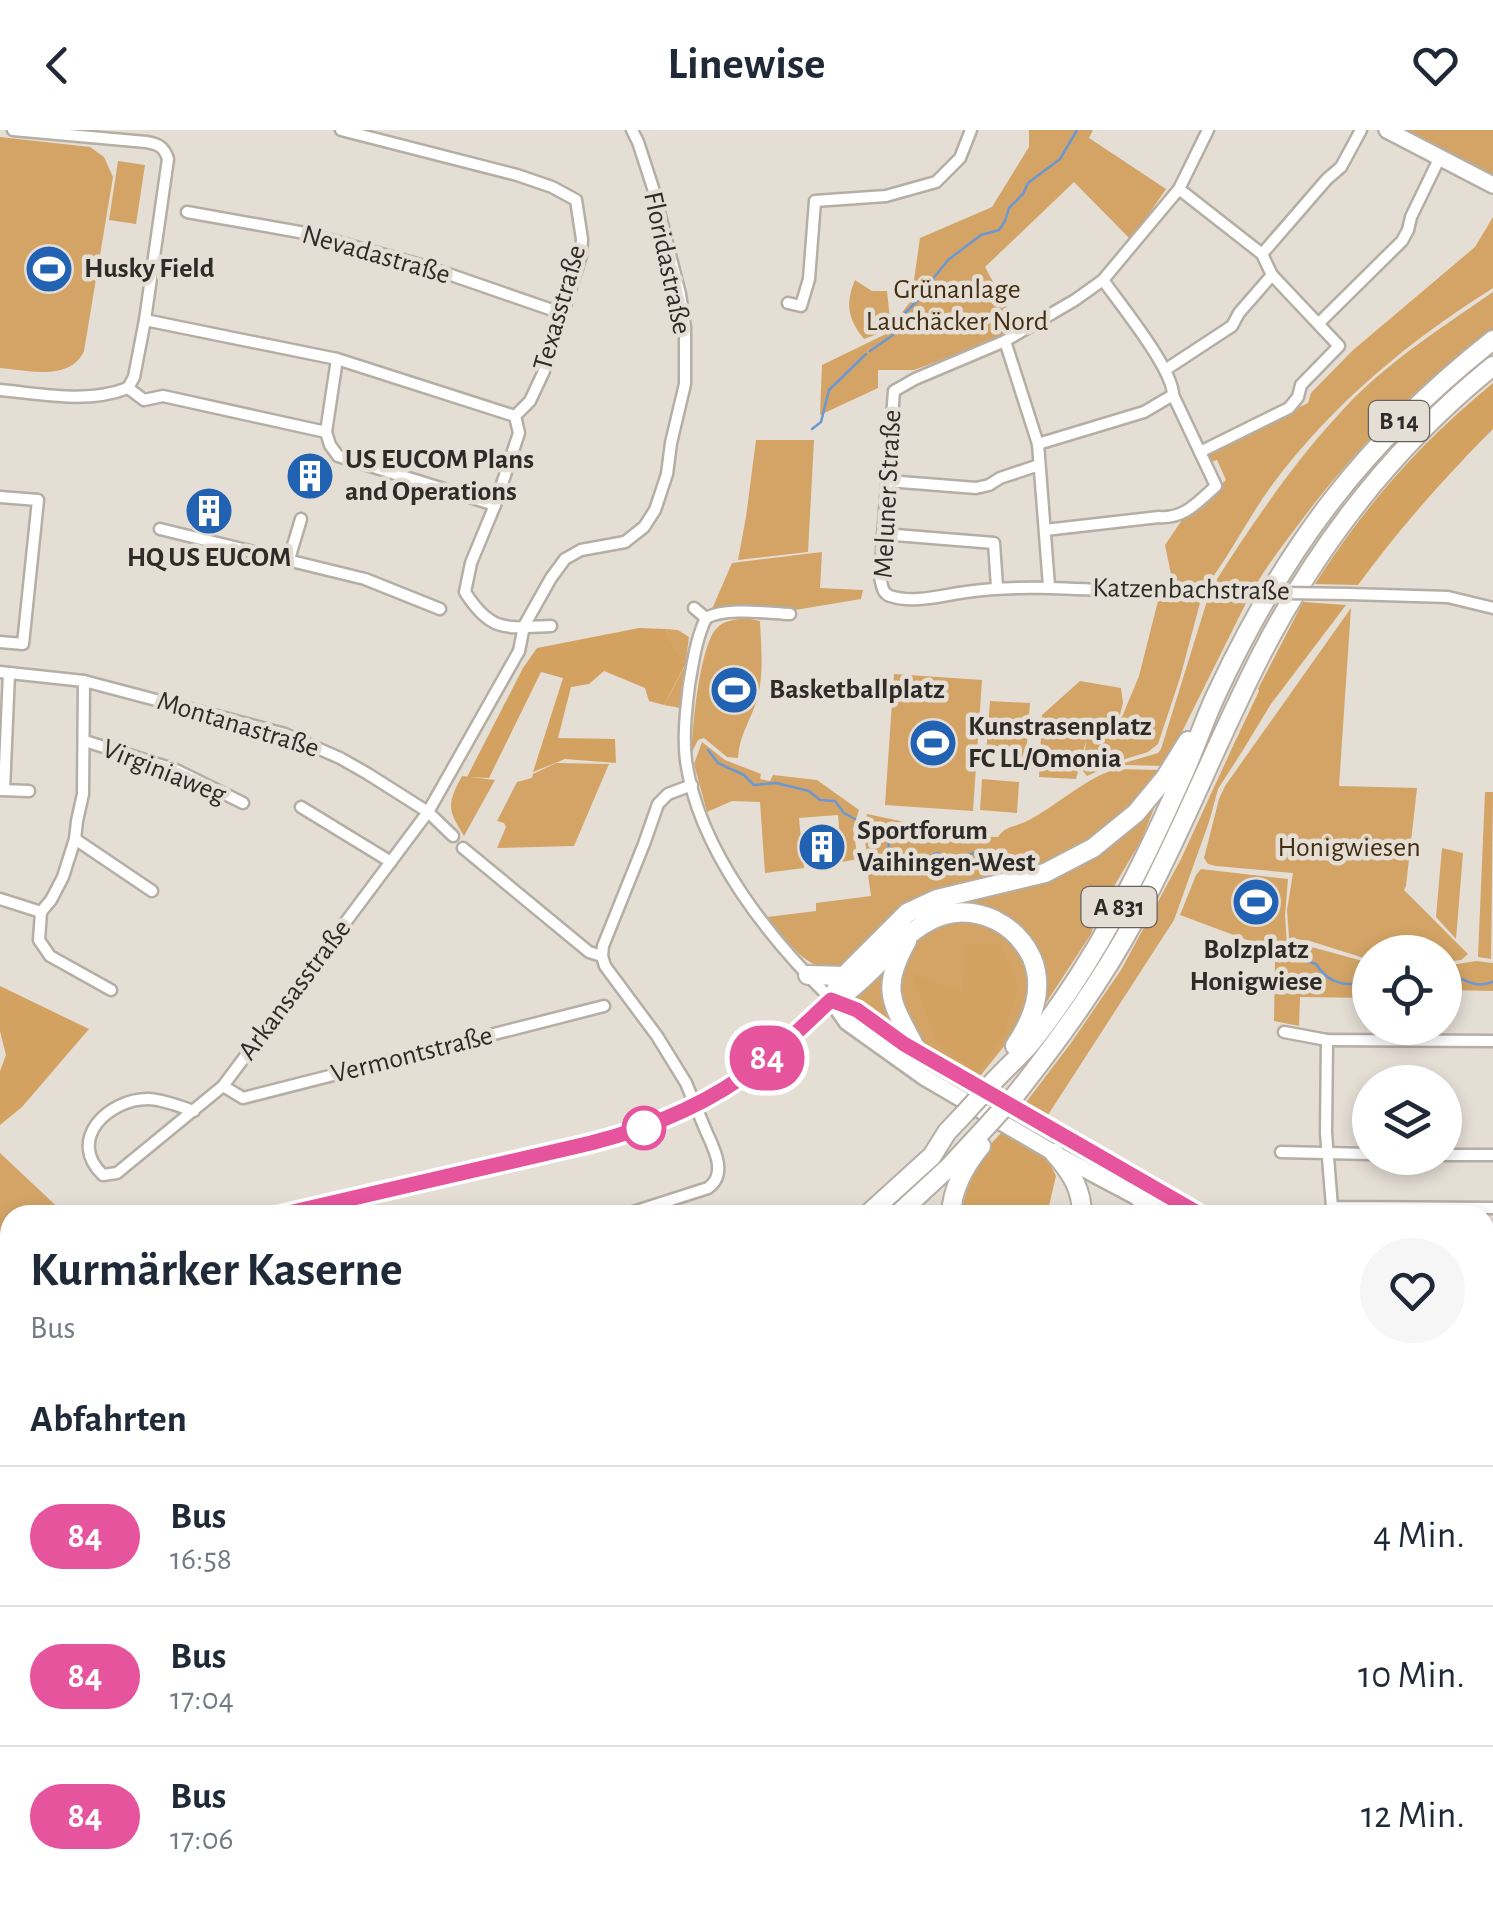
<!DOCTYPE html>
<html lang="de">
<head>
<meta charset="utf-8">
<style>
	:root { --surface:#fff; --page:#f6f6f7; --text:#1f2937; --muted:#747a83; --line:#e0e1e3 }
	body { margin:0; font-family:"Alegreya Sans",sans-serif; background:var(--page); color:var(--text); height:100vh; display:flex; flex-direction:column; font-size:38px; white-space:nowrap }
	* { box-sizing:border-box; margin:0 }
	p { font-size:32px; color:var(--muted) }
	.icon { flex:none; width:55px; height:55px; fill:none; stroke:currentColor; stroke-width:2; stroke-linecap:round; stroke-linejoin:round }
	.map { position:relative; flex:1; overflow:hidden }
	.details { position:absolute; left:0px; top:1075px; width:1495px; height:700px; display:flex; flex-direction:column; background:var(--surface); border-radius:30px 30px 0 0; box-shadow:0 5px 15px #0003 }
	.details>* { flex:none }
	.badge { padding:0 20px; border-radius:32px; font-size:35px; line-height:65px }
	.buttons { position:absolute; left:1352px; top:805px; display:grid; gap:20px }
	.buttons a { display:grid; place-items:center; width:110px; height:110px; border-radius:50%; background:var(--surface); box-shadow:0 5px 15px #0003; font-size:50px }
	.map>.badge { position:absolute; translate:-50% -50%; box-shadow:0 0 0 5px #fff }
	h2 { padding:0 30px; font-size:38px; line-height:90px }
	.round { display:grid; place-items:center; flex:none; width:105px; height:105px; border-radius:52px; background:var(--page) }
	.head { display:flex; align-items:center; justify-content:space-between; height:170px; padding:0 30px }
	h1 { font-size:48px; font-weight:700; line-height:75px }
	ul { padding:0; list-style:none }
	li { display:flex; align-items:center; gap:30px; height:140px; padding:0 30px; border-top:2px solid var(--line) }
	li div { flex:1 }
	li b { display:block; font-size:38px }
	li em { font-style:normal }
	li .badge { min-width:110px; font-weight:700; text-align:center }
	header { display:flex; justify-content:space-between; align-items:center; height:130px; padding:0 30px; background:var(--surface); font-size:45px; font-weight:700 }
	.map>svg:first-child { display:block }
	.green { fill:#d3a466 }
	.forest { fill:#d3a260 }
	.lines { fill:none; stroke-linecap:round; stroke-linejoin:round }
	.stream { stroke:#6c97d3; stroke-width:2.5 }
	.street-casing { stroke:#b5aea5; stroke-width:15 }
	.secondary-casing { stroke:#b5aea5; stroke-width:20 }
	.highway-casing { stroke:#b5aea5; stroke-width:22 }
	.street { stroke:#fff; stroke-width:10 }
	.secondary { stroke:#fff; stroke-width:15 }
	.highway { stroke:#fff; stroke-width:18 }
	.street-bridge-casing { stroke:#b5aea5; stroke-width:15; stroke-linecap:butt }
	.highway-bridge-casing { stroke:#b5aea5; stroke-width:22; stroke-linecap:butt }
	.street-bridge { stroke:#fff; stroke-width:10 }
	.highway-bridge { stroke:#fff; stroke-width:18 }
	.line-casing { stroke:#fff; stroke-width:22 }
	.line { stroke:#e7549e; stroke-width:15 }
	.stop-dot { fill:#fff; stroke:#e7549e; stroke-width:5 }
	.labels { text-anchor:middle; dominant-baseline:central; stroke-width:9; stroke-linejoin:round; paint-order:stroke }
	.shield { fill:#e5ded5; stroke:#65615c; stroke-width:2.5 }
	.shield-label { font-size:25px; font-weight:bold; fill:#2e2b28 }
	.street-label { font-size:28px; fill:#2e2b28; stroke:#e5ded5 }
	.poi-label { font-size:28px; font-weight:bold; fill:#2e2b28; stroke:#e5ded5; text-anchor:start }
	.park-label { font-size:28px; fill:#432e11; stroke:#e5ded5 }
</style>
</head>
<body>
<header><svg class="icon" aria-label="back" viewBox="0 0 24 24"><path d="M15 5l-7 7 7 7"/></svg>Linewise<svg class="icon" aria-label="heart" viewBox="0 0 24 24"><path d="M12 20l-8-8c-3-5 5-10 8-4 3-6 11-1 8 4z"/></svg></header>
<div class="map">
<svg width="1493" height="1775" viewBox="0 0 1493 1775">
	<rect width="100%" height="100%" fill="#e5ded5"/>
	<g class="green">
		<polygon points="1029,0 1093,0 1089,8 1166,59 1131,110 1074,52 985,137 1018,198 1006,206 914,240 878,240 878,258 820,285 822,235 892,201 903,181 911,171 920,108 992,77 1029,17"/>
		<polygon points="1405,0 1493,0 1493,48 1492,47"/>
		<path d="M0 7 90 17 104 27 113 47 84 221C70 252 27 240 0 238Z"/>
		<polygon points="118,31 145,35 136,94 109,90"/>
		<path d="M1493 87V158C1410 210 1334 273 1275 351 1250 384 1232 422 1207 455L1173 454 1165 415 1184 387 1226 350 1217 330 1208 333 1205 323 1308 273 1311 263 1352 221 1475 117Z"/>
		<path d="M855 150 872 161H887L891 199 864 209C848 189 845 174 855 150Z"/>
		<path d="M1493 162V199C1421 252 1362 312 1307 383 1290 406 1272 428 1257 453L1217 452V449C1259 384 1298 326 1352 270 1394 228 1444 196 1493 162Z"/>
		<polygon points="756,310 814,310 808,422 738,430 746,387"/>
		<polygon points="822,422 820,458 863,460 861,469 795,480 712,479 732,433"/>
		<polygon points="1159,467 1195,468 1200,473 1180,548 1158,614 1148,622 1122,630 1087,646 1083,641 1086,611 1076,649 1039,647 1042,585 1080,551 1121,558 1123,573 1120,585 1099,600 1122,587 1139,546"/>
		<polygon points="1207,471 1247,471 1165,636 1124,635 1124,633 1158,623 1161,619"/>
		<polygon points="1351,478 1339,656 1417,658 1406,756 1404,760 1468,824 1461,830 1445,832 1445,822 1370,822 1370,830 1310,811 1289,808 1287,780 1293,743 1216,736 1208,734 1204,728 1219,669 1225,656"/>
		<path d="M745 488 760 491C761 515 764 542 758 566 752 589 740 602 738 628L727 627 704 608 698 610 692 622C692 597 700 517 716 499 724 490 734 490 745 488Z"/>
		<polygon points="665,499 678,500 689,507 680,578 664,575 685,536"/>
		<polygon points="894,544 982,550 973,681 885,675"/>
		<polygon points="990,571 1030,573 1026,627 986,624"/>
		<polygon points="702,612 725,630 761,644 760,649 770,651 773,645 817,650 859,680 853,699 858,729 842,732 838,685 799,688 804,738 765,743 760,672 732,671 707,682 694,634"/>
		<polygon points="1233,616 1243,620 1218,659 1209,692 1174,790 1046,988 1024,975 1071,913 1121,840 1181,729"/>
		<polygon points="556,633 609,634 574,716 497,718 506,697 504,693 497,691 517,652 532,648 533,644"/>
		<path d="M1116 639 1162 640 1137 672 1093 711 1045 735 917 767 889 786 839 837C807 845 786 808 767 787L816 781V773L871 766 868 745 878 742C864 726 862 704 867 684L972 706 998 707C1005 696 1014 697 1025 692 1058 676 1081 650 1116 639Z"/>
		<path d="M462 646 495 650 464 706C447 679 447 674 462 646Z"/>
		<polygon points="982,649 1019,652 1017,683 980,680"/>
		<polygon points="1485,662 1493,662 1491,829 1478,827"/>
		<polygon points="1152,676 1155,676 1141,711 1098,783 1091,804 1040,882 1037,824 961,777 960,770 1006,760"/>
		<polygon points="1442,718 1463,723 1456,809 1436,787"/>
		<polygon points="1201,739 1288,749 1285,786 1288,827 1275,830 1274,820 1180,785 1196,745"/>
		<polygon points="959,788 1001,800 1024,825 1030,842 1031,867 1017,900 977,950 920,911 895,864 906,819 935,795"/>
		<polygon points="1297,813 1370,833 1370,868 1300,867 1299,896 1274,891 1275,832 1290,829 1290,814"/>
		<polygon points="1476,831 1493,833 1493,861 1445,860 1445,836"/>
		<path d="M886 834C881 856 883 876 894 896L848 868Z"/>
		<polygon points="0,1023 66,1085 10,1085 10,1190 0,1188"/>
		<polygon points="1493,1471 1493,1775 1028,1775 1008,1765 1485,1765 1485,1476"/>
	</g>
	<g class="forest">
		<path d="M1493 253V299C1444 348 1399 399 1358 455L1315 454C1366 374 1421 312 1493 253Z"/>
		<polygon points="1303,472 1346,475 1271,574 1243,620 1233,616 1259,561 1258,559"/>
		<polygon points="639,498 665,499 685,535 664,575 649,571 645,558 604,541 589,554 571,557 558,608 615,609 616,633 565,629 533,642 563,548 541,542 489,648 467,647 523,538 537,518"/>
		<polygon points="1000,814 1018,855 1004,905 977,942 938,914 911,843 963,862 965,815"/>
		<polygon points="0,856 89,899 22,977 0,995 0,941 6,925 0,901"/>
		<polygon points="1002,1002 1047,1028 1056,1046 1048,1080 1050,1085 966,1085 963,1075 968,1055 964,1051 987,1018"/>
		<polygon points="10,1387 10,1765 948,1765 951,1775 0,1775 0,1591 4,1588 0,1586 0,1388"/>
	</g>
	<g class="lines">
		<g class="stream">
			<polyline points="895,199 902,186 922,166 928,155 948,130 981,105 999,100 1005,91 1009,78 1023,64 1028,53 1060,29 1077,0"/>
			<polyline points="870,221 893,205"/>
			<polyline points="812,299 821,292 829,260 866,224"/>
			<polyline points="708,620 718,633 744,645 754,655 776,653 809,661 820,670 835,671 844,683 855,689"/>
			<path d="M862 691C880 693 892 703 888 722L893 726 902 725 918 732 937 723C959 732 957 730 978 721L993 725"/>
			<polyline points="1279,824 1286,825"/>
			<path d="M1291 826 1316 834C1329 855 1347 857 1370 851"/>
			<path d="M1445 847 1453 845C1467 852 1478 858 1493 852"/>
			<polyline points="1485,1600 1493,1598"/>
			<polyline points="22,1775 34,1765"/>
			<polyline points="592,1775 597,1765"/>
		</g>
		<g class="street-casing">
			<g id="street">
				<path d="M13 0 146 12C159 14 164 17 168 29L145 190 134 247 128 258"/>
				<polyline points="341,0 517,45 552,57 576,70 582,109 581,126 544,241 530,271 515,286"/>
				<path d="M1208 0 1179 59 1103 150 1075 170 1005 211 915 249 894 261 880 447C882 455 882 463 890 466 913 474 943 465 966 462 1051 450 1135 468 1219 462"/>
				<polyline points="1179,59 1262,124 1272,145 1339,216 1301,255 1298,267 1289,278 1200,322"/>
				<polyline points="187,82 305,103 428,137 561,183"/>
				<polyline points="1262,124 1327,49 1341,37 1361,0"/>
				<polyline points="788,173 801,176 809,149 815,71 886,66 936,52 960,28 971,0"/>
				<polyline points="145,190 337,229 515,286"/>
				<polyline points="1319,193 1402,111 1408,100 1411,87 1440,27"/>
				<polyline points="1005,211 1038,314 1049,456"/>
				<polyline points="1165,240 1232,196 1239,183 1272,145"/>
				<polyline points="128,258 144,270 163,266 326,302 330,315 338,326 495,375"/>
				<path d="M0 260C43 264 87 274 128 258"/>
				<path d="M515 286 519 303 495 375 471 433 465 462C491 503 506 498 551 496"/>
				<polyline points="326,302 337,229"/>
				<polyline points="1038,314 1144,282 1173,265"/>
				<polyline points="888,351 976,358 989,355 1000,348 1039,335"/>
				<polyline points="0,367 38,370 23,514 0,512"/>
				<polyline points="160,399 365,449 440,479"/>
				<path d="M1045 400 1159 387C1184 389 1198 372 1216 356L1173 265C1173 239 1120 174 1103 150"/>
				<polyline points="883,404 994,413 997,457"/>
				<polyline points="289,429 301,389"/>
				<polyline points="1349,464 1448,467 1493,478"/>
				<polyline points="694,478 706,488"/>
				<path d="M706 488C696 509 693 532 689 555 686 580 683 606 686 631 699 721 769 808 831 869"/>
				<path d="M706 488C726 477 766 483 790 484"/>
				<polyline points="0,542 84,551 285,604 340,628 368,644 428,682 453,706"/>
				<polyline points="84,551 83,664 77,691 75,709 63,747 51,770 41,782 39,810 50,826 111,860"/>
				<polyline points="85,611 176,640 243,673"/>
				<polyline points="1,660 29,661"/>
				<polyline points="4,660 9,543"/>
				<polyline points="301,677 391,732"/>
				<polyline points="75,709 152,761"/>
				<polyline points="463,718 589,822 602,826 605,836 657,906 686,953"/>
				<polyline points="0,769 41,782"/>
				<polyline points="602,826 603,816 644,714 658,674 668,664 692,655"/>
				<polyline points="1284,902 1327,910 1493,911"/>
				<polyline points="1327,910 1326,1003 1332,1077 1493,1078"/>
				<polyline points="223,956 243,968 604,876"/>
				<path d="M194 981C180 977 163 969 148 969 108 969 66 1010 103 1045L117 1043 223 956 428 682 519 521 524 496 551 448 565 429 581 420 625 412 644 397 655 380 667 344 671 313 685 254V197L680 164 653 58 638 12 632 0"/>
				<polyline points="1281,1022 1370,1024"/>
				<polyline points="1445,1025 1493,1025"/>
				<path d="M624 1085 708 1058C728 1044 714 1019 706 1001"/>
				<polyline points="1485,1250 1493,1251"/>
				<polyline points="0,1600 10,1594"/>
			</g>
		</g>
		<g class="secondary-casing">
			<g id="secondary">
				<polyline points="1387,0 1493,55"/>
				<polyline points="831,869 857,880 904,914 1201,1085"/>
				<polyline points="831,869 847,892 924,947 1054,1023 1135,1066 1162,1085"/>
				<path d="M281 1085 591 1013C652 997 712 973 761 933 786 913 808 891 831 869"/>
				<polyline points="1485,1153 1493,1153"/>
				<polyline points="0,1253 10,1236"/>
			</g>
		</g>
		<g class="highway-casing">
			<g id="highway">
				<path d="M907 811C878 862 894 875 917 921"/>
				<polyline points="808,845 844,846"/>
				<polyline points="831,869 844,846 907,783 937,769 1045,743 1093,718 1136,683 1165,648 1188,611"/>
				<path d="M831 869C838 866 846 863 852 858 893 825 931 760 995 790 1011 798 1024 811 1032 828 1045 860 1032 890 1015 916"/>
				<path d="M994 951C1006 938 1020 926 1031 913 1094 834 1140 741 1181 649 1194 622 1203 593 1216 565 1285 417 1365 311 1493 210"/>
				<path d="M1016 964C1060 908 1101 852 1135 789 1182 703 1217 610 1262 523 1320 411 1395 315 1493 236"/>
				<path d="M1054 1023C1071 1042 1082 1059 1082 1085"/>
				<polyline points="867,1085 932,1026 947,1002 965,983"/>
				<polyline points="897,1085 949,1037 987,996"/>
				<path d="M951 1085C952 1058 965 1036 981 1016"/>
				<polyline points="1138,1085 1149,1078 1150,1085"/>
				<polyline points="0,1355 10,1355"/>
				<polyline points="0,1375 10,1375"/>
			</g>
		</g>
		<use href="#street" class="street"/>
		<use href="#secondary" class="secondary"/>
		<use href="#highway" class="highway"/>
		<g class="street-bridge-casing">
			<g id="street-bridge">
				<polyline points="1219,462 1349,464"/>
				<polyline points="686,953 706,1001"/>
			</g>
		</g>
		<g class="highway-bridge-casing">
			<g id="highway-bridge">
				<polyline points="965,983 994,951"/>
				<polyline points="987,996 1016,964"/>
			</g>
		</g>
		<use href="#street-bridge" class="street-bridge"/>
		<use href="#highway-bridge" class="highway-bridge"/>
	</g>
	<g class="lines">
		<g class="line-casing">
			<path id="line" d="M280 1085 591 1013C653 997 711 973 761 933 786 914 808 891 831 870L857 880 904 914 1201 1085"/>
		</g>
		<use href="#line" class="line"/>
	</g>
	<defs>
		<g id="stadium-disc" transform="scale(2.5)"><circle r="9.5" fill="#2262b3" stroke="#e5ded5"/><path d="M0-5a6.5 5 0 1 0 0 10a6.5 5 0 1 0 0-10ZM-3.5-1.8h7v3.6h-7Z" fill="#fff"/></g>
		<g id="building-disc" transform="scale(2.5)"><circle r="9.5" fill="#2262b3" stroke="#e5ded5"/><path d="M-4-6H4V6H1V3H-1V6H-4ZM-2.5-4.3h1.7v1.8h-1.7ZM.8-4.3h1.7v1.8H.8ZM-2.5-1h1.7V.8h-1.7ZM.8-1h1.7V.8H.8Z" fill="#fff"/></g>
	</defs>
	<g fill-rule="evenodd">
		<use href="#stadium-disc" x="49" y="139"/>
		<use href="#building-disc" x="310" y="346"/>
		<use href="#building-disc" x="209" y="381"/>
		<use href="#stadium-disc" x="734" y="560"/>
		<use href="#stadium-disc" x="933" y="613"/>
		<use href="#building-disc" x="822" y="717"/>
		<use href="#stadium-disc" x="1256" y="772"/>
	</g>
	<circle class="stop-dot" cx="644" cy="998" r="20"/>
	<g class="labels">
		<g class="shield">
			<rect x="1369" y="271" width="60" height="40" rx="8"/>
			<rect x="1081.5" y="757" width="75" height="40" rx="8"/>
		</g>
		<g class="shield-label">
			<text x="1399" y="291">B 14</text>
			<text x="1119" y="777">A 831</text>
		</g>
		<g class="street-label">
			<text transform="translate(376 125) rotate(16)">Nevadastraße</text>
			<text transform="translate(667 133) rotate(78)">Floridastraße</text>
			<text transform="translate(560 178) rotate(-74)">Texasstraße</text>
			<text transform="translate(888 364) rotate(-87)">Meluner Straße</text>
			<text transform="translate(1191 460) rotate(1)">Katzenbachstraße</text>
			<text transform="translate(238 595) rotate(17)">Montanastraße</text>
			<text transform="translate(164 642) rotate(22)">Virginiaweg</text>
			<text transform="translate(295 860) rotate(-53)">Arkansasstraße</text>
			<text transform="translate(412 925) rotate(-14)">Vermontstraße</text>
		</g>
		<g class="poi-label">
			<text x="84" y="139">Husky Field</text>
			<text x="345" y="330">US EUCOM Plans<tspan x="345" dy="32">and Operations</tspan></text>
			<text x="209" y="428" text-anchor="middle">HQ US EUCOM</text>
			<text x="769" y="560">Basketballplatz</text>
			<text x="968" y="597">Kunstrasenplatz<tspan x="968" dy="32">FC LL/Omonia</tspan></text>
			<text x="857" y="701">Sportforum<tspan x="857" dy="32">Vaihingen-West</tspan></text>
			<text x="1256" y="820" text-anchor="middle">Bolzplatz<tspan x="1256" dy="32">Honigwiese</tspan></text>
		</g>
		<g class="park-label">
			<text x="957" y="160">Grünanlage<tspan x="957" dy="32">Lauchäcker Nord</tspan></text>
			<text x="1349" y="718">Honigwiesen</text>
		</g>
	</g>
</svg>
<div class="buttons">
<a><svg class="icon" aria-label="locate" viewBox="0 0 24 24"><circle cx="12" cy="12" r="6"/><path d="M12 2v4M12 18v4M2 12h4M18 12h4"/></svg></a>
<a><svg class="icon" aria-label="layers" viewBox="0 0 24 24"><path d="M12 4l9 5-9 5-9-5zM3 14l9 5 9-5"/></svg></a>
</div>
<b class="badge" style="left:767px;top:928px;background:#e7549e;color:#fff">84</b>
<section class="details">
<div class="head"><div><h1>Kurmärker Kaserne</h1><p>Bus</p></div><a class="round"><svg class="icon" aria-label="heart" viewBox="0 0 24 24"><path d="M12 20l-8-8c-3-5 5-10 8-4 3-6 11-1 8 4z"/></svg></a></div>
<h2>Abfahrten</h2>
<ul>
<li><span class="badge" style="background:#e7549e;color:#fff">84</span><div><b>Bus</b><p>16:58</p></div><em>4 Min.</em></li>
<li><span class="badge" style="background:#e7549e;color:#fff">84</span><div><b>Bus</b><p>17:04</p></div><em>10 Min.</em></li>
<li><span class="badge" style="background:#e7549e;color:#fff">84</span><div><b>Bus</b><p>17:06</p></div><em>12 Min.</em></li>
</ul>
</section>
</div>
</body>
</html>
